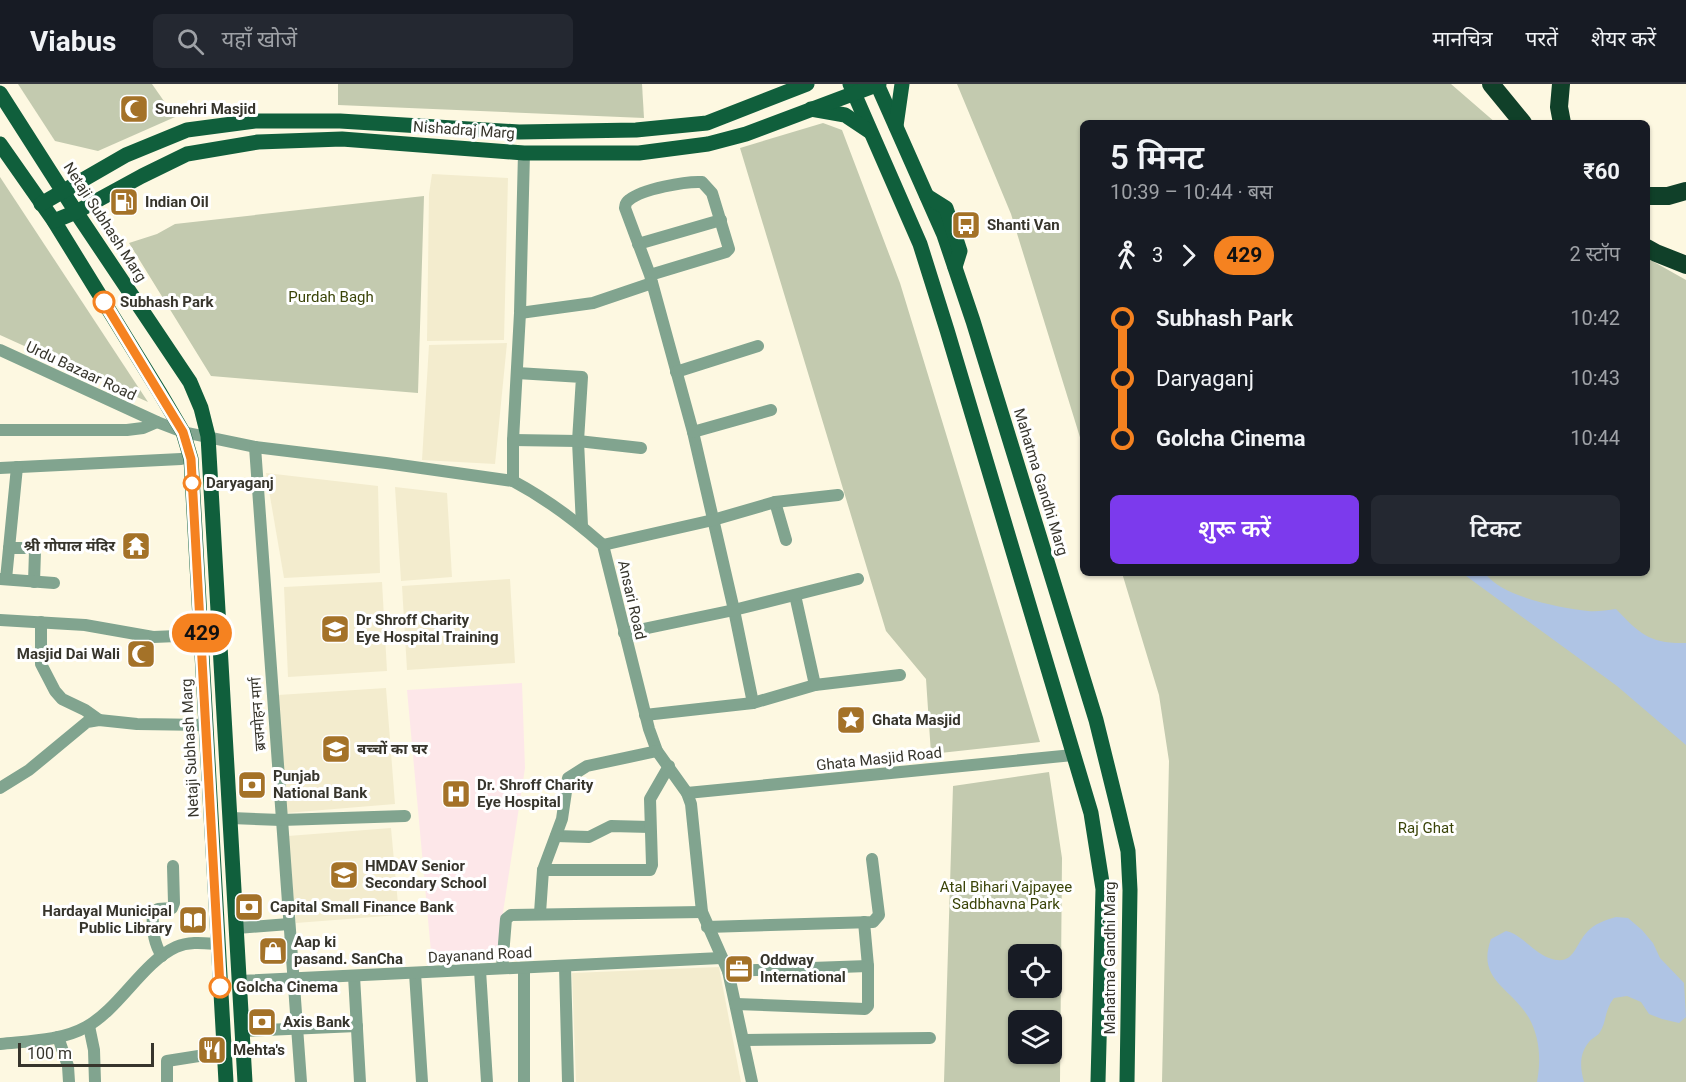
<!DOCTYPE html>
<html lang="hi">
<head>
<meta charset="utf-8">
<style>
	:root { --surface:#171b24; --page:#242831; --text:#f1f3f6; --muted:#9ea1a6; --line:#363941; --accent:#7c3aed }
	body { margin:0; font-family:Roboto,"Noto Sans Devanagari",sans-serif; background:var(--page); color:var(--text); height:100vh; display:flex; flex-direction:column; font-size:22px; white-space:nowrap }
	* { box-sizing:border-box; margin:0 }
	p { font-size:20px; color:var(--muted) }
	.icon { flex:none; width:33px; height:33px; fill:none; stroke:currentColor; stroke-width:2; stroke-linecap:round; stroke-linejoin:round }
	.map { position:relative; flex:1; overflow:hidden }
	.sheet { position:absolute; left:1080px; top:36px; width:570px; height:456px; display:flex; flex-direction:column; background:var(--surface); border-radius:9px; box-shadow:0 2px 4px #0004 }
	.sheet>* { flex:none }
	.badge { padding:0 12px; border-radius:20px; font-size:21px; line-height:39px }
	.controls { position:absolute; left:1008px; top:860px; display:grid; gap:12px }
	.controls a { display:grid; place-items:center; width:54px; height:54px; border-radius:9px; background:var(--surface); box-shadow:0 2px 4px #0004; font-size:30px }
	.scale { position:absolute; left:18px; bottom:15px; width:136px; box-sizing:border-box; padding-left:6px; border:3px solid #37352c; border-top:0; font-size:16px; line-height:21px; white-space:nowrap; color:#37352c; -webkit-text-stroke:4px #fff; paint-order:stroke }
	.map>.badge { position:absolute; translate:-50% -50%; box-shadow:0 0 0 3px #fff }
	.legs { display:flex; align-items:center; gap:9px; height:66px; padding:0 30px; font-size:20px }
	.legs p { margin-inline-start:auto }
	.summary { display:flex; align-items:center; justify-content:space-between; height:102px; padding:0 30px }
	h1 { font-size:33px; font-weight:600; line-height:45px }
	.button { display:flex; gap:12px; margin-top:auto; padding:12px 30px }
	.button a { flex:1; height:69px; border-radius:9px; background:var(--accent); color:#fff; font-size:24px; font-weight:600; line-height:69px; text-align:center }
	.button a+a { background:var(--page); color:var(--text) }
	ul { padding:0 30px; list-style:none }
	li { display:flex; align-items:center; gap:21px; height:60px; font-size:22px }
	li i { display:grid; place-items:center; width:9px; height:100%; margin:0 8px; background:currentColor }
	li i::after { content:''; width:15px; height:15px; margin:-8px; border:4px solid; border-radius:50%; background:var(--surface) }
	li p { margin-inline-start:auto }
	li:first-child i { background:linear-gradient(#0000 50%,currentColor 0) }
	li:last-child i { background:linear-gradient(currentColor 50%,#0000 0) }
	header { display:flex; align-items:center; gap:36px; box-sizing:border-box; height:84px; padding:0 30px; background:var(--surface); border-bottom:2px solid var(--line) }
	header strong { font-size:28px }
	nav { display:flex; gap:33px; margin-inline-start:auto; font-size:21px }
	.search { width:420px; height:54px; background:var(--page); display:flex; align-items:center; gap:15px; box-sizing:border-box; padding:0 21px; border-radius:9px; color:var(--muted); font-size:22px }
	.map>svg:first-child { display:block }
	.built { fill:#f3ecce }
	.medical { fill:#fde7e9 }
	.green { fill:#c3caaf; fill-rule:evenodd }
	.water { fill:#afc4e4 }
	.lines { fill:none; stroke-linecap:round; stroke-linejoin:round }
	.minor { stroke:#81a48f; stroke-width:12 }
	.major { stroke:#105f3c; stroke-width:15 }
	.highway { stroke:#104029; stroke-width:18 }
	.line-1-casing { stroke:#fff; stroke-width:14 }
	.line-1 { stroke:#f58220; stroke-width:9 }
	.stop-1-dot { fill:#fff; stroke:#f58220; stroke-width:3 }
	.labels { text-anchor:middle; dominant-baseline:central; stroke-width:6; stroke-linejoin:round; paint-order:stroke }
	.poi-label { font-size:15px; font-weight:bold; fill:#37352c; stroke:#fff; text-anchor:start }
	.street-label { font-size:15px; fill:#37352c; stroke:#fff }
	.park-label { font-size:15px; fill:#3a4408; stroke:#fff }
	.stop-label { font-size:15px; font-weight:bold; fill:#37352c; stroke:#fff; text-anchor:start }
</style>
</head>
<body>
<header>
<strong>Viabus</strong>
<div class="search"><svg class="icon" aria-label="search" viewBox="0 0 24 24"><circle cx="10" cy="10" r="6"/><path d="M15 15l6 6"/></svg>यहाँ खोजें</div>
<nav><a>मानचित्र</a><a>परतें</a><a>शेयर करें</a></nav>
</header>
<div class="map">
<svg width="1686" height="998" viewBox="0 0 1686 998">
	<rect width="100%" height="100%" fill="#fdf8e1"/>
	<g class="built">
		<polygon points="432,90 508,94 504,256 427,257 429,110"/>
		<polygon points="507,259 495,380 422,376 429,261"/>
		<polygon points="266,389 378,402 380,489 284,494"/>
		<polygon points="395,403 447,409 452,493 401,497"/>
		<polygon points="510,495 515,579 407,586 402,502"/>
		<polygon points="382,498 387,587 288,593 284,503"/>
		<polygon points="386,604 395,720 286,729 278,611"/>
		<polygon points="391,744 399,831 296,839 288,752"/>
		<polygon points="719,883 741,998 576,998 572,889"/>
	</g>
	<polygon class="medical" points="522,599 525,684 497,868 431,868 407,606"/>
	<g class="green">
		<polygon points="18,0 152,0 175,33 98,67 55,57"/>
		<polygon points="338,0 642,0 644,34 338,21"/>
		<polygon points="957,0 1451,0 1496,39 1083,39 1083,363 1011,130"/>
		<polygon points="823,39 842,46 900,199 1040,658 931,670 926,595 886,547 740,64"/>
		<polygon points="0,93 148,318 0,251"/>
		<polygon points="424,112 418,309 211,292 129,159 157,150 175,140"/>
		<polygon points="1647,174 1686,196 1686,998 1162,998 1169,677 1159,611 1122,489 1647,489"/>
		<path d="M1049 688 1062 774 1060 998H944L953 702ZM1018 870H1052V903H1018ZM1018 936H1052V969H1018Z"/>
	</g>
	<g class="water">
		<path d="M1462 489H1485C1501 513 1561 524 1588 527 1597 528 1607 526 1616 525 1640 550 1650 560 1686 559V661L1617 602Z"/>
		<path d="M1616 833 1628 834 1642 846 1653 859 1660 874 1684 899 1686 933 1679 939 1662 935 1649 930 1641 918 1627 912 1614 914C1604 927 1607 937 1600 948 1598 952 1592 954 1589 958 1579 970 1580 984 1584 998H1537C1541 976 1540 954 1529 934 1511 903 1476 896 1491 855L1506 847C1523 851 1532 868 1549 874 1574 883 1574 862 1587 848 1594 840 1605 836 1616 833Z"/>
	</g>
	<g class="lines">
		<g class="minor">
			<polyline points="638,160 721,136"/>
			<path d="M650 191 726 168 729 165 712 109 702 98C686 97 642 105 629 116 625 119 626 119 625 124L650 191 693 348 734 526 753 619"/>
			<polyline points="520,229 593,219 652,199"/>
			<path d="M0 266 157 338 183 348 255 363 386 379 513 397C545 414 576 437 603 461L649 645 657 667 687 709 691 720 702 828 728 887 752 998"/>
			<polyline points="676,288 758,262"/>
			<polyline points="517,289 582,293 578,357 582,442"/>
			<polyline points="0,346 127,346 143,344 157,338"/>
			<polyline points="693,348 771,326"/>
			<polyline points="513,356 578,357 641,364"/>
			<polyline points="255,363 301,998"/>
			<polyline points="0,384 181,375"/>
			<polyline points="513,397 513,356 520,229 524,69"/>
			<polyline points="775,418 786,456"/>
			<polyline points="603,461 713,436 775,418 838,411"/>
			<polyline points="9,464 32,464 35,467 34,498"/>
			<polyline points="0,495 54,499"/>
			<polyline points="6,495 17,383"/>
			<polyline points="795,511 815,601"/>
			<polyline points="0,536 85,541 153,553 202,551"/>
			<polyline points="41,538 41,580 55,607 62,615 85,626 99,636"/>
			<polyline points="624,549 734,526 858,495"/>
			<polyline points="645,631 753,619 815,601 900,591"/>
			<polyline points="0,704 29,686 87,638 99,636 137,640 207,641"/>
			<polyline points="687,709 1073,671"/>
			<polyline points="231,734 281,736 405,732"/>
			<polyline points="556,752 589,753 611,742 650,743"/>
			<polyline points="543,786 650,786 652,781 650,715 669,682"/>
			<polyline points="540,829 543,786 562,735 568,694 587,682 657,667"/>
			<polyline points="707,843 873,838 879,831 872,775"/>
			<polyline points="237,844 289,840"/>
			<path d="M162 872C154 860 152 843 153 829L158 825 172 824 174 819 173 782"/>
			<polyline points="565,882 568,998"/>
			<polyline points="502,884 506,835 511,831 702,828"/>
			<polyline points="524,884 524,998"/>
			<polyline points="480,886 487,998"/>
			<polyline points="728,887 868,882 864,838"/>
			<polyline points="415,889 422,998"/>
			<polyline points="354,892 360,998"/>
			<polyline points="240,897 721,874"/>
			<polyline points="736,920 865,925 868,922 868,882"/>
			<polyline points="89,942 94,966 95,998"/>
			<polyline points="242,947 357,942"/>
			<polyline points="58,953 68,982 69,998"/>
			<polyline points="745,956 930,954"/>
			<path d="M0 960C28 957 61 957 86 943 119 925 143 878 176 863 189 857 204 859 218 860"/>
			<polyline points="167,998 167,977 224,968"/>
		</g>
		<g class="major">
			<polyline points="850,0 920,160 947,246 1091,729 1103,805 1098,998"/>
			<polyline points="877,0 944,151 973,237 1096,636 1118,725 1128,767 1130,806 1127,998"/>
			<polyline points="0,9 76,128 190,298 201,324 208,352 245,998"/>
			<polyline points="811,25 845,31 869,47"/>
			<polyline points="896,42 902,0"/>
			<polyline points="0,60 54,137 160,309 183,348 191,375 226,998"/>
			<polyline points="927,112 946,124 960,167 955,183"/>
			<polyline points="41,120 126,71 187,46 255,37 340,37 519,48 636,46 707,39 807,0"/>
			<polyline points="54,137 76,128 142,92 187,70 258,58 342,55 524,69 639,69 708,60 746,50 879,0"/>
		</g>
		<g class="highway">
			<polyline points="1491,0 1523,39"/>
			<polyline points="1561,0 1559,23 1562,39"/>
			<polyline points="1647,112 1668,112 1686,107"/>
			<polyline points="1647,164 1656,169 1686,181"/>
		</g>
	</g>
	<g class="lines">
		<g class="line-1-casing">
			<polyline id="line-1" points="104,218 183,348 191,375 220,903"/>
		</g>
		<use href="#line-1" class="line-1"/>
	</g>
	<defs>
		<g id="mosque-square" transform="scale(1.5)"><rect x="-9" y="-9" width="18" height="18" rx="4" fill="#a47228" stroke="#fff"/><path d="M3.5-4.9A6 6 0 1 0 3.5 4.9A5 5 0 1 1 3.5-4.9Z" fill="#fff"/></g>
		<g id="fuel-square" transform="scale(1.5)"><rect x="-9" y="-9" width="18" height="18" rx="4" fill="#a47228" stroke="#fff"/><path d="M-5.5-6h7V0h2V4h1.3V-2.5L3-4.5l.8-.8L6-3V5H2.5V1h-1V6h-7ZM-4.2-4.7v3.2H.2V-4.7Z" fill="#fff"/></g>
		<g id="bus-square" transform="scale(1.5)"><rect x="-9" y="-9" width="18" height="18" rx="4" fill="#a47228" stroke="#fff"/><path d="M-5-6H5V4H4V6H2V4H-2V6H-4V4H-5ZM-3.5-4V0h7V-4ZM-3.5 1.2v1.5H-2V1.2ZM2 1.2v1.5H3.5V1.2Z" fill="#fff"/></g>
		<g id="temple-square" transform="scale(1.5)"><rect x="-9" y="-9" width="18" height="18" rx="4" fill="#a47228" stroke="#fff"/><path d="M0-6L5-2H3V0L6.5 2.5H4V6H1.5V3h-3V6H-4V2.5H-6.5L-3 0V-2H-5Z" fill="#fff"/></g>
		<g id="school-square" transform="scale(1.5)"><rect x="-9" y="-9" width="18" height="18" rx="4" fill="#a47228" stroke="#fff"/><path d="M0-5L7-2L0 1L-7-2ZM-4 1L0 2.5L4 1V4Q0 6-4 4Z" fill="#fff"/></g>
		<g id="sight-square" transform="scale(1.5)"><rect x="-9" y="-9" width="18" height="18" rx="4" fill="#a47228" stroke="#fff"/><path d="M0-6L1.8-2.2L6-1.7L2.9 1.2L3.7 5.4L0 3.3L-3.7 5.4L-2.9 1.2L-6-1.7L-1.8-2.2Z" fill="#fff"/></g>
		<g id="bank-square" transform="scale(1.5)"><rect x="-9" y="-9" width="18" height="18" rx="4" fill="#a47228" stroke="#fff"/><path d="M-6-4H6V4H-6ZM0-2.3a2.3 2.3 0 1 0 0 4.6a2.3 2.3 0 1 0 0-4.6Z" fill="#fff"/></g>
		<g id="hospital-square" transform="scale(1.5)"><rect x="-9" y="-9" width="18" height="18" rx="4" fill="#a47228" stroke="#fff"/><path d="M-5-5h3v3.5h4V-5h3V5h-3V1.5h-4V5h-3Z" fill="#fff"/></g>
		<g id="library-square" transform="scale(1.5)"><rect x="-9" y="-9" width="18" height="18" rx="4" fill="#a47228" stroke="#fff"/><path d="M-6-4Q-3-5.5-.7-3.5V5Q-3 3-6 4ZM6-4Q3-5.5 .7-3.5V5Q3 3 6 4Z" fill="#fff"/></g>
		<g id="shop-square" transform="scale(1.5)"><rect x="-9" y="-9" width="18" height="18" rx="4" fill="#a47228" stroke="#fff"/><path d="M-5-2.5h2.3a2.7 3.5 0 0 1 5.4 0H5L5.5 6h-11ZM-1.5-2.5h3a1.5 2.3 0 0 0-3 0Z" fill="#fff"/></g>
		<g id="office-square" transform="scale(1.5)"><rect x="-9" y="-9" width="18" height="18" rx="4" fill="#a47228" stroke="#fff"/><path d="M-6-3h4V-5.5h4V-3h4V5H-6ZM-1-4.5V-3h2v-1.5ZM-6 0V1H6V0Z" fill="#fff"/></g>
		<g id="restaurant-square" transform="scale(1.5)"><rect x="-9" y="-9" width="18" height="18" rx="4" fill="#a47228" stroke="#fff"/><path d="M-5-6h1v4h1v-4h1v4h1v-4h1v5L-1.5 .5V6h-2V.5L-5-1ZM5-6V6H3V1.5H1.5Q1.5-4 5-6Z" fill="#fff"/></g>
	</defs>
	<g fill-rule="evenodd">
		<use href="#mosque-square" x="134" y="25"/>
		<use href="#fuel-square" x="124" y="118"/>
		<use href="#bus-square" x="966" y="141"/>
		<use href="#temple-square" x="136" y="462"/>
		<use href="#school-square" x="335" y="545"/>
		<use href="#mosque-square" x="141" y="570"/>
		<use href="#sight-square" x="851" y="636"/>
		<use href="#school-square" x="336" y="665"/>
		<use href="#bank-square" x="252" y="701"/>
		<use href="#hospital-square" x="456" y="710"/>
		<use href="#school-square" x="344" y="791"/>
		<use href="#bank-square" x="249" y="823"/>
		<use href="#library-square" x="193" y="836"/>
		<use href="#shop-square" x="273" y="867"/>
		<use href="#office-square" x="739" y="885"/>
		<use href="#bank-square" x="262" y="938"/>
		<use href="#restaurant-square" x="212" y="966"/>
	</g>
	<g class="stop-1-dot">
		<circle cx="104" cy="218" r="10"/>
		<circle cx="192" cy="399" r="8"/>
		<circle cx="220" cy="903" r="10"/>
	</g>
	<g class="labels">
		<g class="poi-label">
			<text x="155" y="25">Sunehri Masjid</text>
			<text x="145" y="118">Indian Oil</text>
			<text x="987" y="141">Shanti Van</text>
			<text x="115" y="462" text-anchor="end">श्री गोपाल मंदिर</text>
			<text x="356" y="536">Dr Shroff Charity<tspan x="356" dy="17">Eye Hospital Training</tspan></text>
			<text x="120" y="570" text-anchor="end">Masjid Dai Wali</text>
			<text x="872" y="636">Ghata Masjid</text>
			<text x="357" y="665">बच्चों का घर</text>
			<text x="273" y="692">Punjab<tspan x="273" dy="17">National Bank</tspan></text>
			<text x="477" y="701">Dr. Shroff Charity<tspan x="477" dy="17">Eye Hospital</tspan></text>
			<text x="365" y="782">HMDAV Senior<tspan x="365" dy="17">Secondary School</tspan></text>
			<text x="270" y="823">Capital Small Finance Bank</text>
			<text x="172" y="827" text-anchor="end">Hardayal Municipal<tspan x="172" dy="17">Public Library</tspan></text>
			<text x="294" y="858">Aap ki<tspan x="294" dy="17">pasand. SanCha</tspan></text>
			<text x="760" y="876">Oddway<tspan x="760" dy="17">International</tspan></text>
			<text x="283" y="938">Axis Bank</text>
			<text x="233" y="966">Mehta's</text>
		</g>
		<g class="street-label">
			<text transform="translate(464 46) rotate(4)">Nishadraj Marg</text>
			<text transform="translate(105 138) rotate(57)">Netaji Subhash Marg</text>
			<text transform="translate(81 287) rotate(25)">Urdu Bazaar Road</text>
			<text transform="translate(1041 398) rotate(73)">Mahatma Gandhi Marg</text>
			<text transform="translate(632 516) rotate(77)">Ansari Road</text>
			<text transform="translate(258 630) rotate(-94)">ब्रजमोहन मार्ग</text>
			<text transform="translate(190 664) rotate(-93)">Netaji Subhash Marg</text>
			<text transform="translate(879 675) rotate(-6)">Ghata Masjid Road</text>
			<text transform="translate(480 871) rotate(-3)">Dayanand Road</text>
			<text transform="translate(1110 874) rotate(-90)">Mahatma Gandhi Marg</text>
		</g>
		<g class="park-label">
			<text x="331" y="213">Purdah Bagh</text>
			<text x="1426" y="744">Raj Ghat</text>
			<text x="1006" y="803">Atal Bihari Vajpayee<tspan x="1006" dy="17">Sadbhavna Park</tspan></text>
		</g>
		<g class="stop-label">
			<text x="120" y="218">Subhash Park</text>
			<text x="206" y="399">Daryaganj</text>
			<text x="236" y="903">Golcha Cinema</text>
		</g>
	</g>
</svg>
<div class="controls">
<a><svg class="icon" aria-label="locate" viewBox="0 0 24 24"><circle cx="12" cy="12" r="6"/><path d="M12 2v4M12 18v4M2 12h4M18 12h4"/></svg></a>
<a><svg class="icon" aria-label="layers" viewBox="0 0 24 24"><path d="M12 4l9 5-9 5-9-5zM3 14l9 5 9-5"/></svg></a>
</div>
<div class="scale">100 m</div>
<b class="badge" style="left:202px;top:549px;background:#f58220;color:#111">429</b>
<section class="sheet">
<div class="summary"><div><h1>5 मिनट</h1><p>10:39 – 10:44 · बस</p></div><b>₹60</b></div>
<div class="legs"><svg class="icon" aria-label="walk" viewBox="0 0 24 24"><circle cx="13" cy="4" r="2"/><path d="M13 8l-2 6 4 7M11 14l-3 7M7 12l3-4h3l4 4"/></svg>3<svg class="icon" aria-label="forward" viewBox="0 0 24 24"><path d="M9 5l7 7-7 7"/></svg><b class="badge" style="background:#f58220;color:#111">429</b><p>2 स्टॉप</p></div>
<ul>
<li><i style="color:#f58220"></i><b>Subhash Park</b><p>10:42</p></li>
<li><i style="color:#f58220"></i><span>Daryaganj</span><p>10:43</p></li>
<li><i style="color:#f58220"></i><b>Golcha Cinema</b><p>10:44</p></li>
</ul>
<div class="button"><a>शुरू करें</a><a>टिकट</a></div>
</section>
</div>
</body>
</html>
